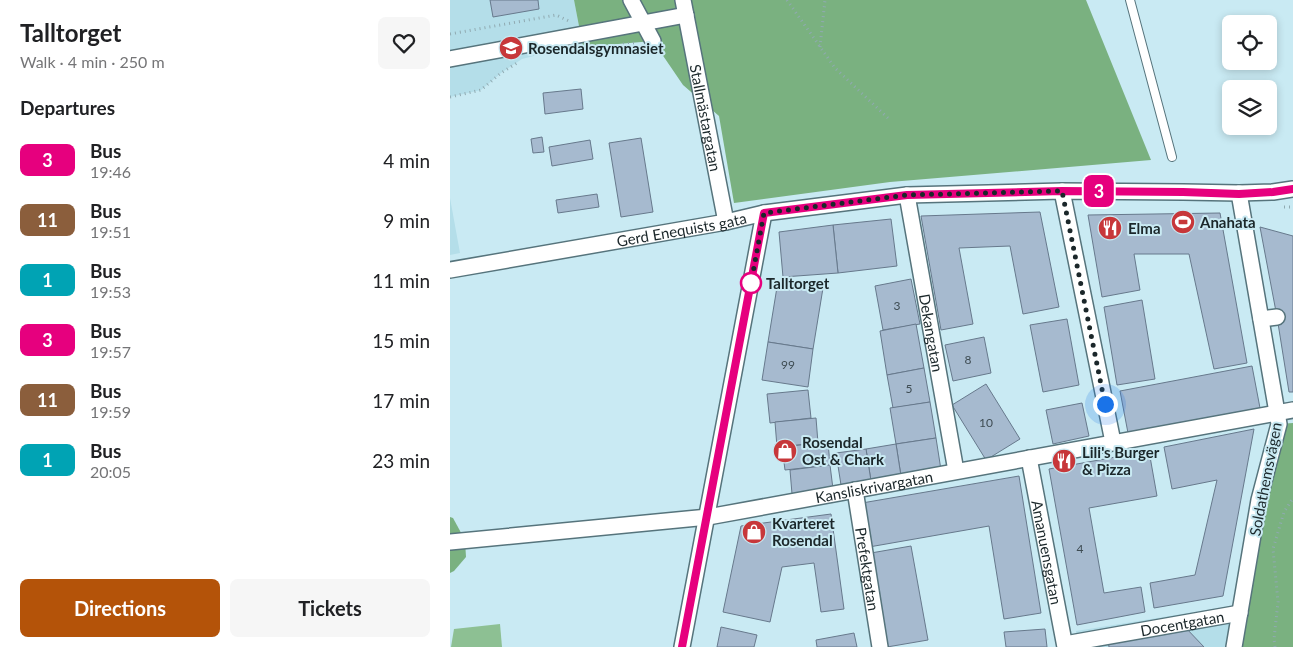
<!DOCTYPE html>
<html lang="en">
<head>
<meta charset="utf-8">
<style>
	:root { --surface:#fff; --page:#f6f6f6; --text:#202124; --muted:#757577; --accent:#b45309 }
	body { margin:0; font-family:Lato,sans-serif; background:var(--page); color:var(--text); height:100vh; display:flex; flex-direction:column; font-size:19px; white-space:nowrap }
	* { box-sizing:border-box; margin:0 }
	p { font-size:16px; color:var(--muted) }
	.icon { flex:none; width:28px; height:28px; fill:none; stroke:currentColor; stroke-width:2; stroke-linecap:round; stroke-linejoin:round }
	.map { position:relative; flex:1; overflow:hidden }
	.side { display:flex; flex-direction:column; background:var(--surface); width:450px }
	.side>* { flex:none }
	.badge { padding:0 10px; border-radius:8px; font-size:18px; line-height:32px }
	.buttons { position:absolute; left:772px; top:15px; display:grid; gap:10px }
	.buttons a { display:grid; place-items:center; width:55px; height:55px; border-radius:8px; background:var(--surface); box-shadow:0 2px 8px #0003; font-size:25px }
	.you { position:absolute; width:25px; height:25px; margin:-12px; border:4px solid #fff; border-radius:50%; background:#1a73e8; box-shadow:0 0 0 8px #1a73e833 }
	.map>.badge { position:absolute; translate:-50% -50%; box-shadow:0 0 0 2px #fff }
	h2 { padding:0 20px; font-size:19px; line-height:45px }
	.round { display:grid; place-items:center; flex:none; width:52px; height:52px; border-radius:8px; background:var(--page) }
	.headline { display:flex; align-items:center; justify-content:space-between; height:85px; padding:0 20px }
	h1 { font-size:24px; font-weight:700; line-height:38px }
	.button { display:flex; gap:10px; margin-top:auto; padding:10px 20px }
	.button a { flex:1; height:58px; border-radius:8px; background:var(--accent); color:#fff; font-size:20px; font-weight:700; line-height:58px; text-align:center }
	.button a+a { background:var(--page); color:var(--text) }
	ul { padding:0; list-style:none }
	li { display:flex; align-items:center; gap:15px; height:60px; padding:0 20px }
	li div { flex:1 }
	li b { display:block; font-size:19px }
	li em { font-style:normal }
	li .badge { min-width:55px; font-weight:700; text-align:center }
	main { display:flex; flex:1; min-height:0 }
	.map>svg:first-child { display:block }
	.built { fill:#b4dee9 }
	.green { fill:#8dc093 }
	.forest { fill:#7ab180 }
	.building { fill:#a6bacf; stroke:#67798c }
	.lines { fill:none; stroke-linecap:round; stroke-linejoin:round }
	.service-casing { stroke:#56747c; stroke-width:10 }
	.minor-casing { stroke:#56747c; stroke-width:18 }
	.path { stroke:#90aab1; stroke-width:3; stroke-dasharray:1 4; stroke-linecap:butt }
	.service { stroke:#fff; stroke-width:8 }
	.minor { stroke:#fff; stroke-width:15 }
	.line-casing { stroke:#fff; stroke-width:11 }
	.line { stroke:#e6007e; stroke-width:8 }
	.walk { stroke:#1b272a; stroke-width:5; stroke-dasharray:0 9 }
	.stop-dot { fill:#fff; stroke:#e6007e; stroke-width:2.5 }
	.labels { text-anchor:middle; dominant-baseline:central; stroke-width:4; stroke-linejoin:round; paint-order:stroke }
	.number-label { font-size:12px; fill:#3e4c53 }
	.poi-label { font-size:15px; font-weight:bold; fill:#1b272a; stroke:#c9eaf3; text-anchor:start }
	.street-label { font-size:15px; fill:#1b272a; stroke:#c9eaf3 }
	.stop-label { font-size:15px; font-weight:bold; fill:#1b272a; stroke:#c9eaf3; text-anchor:start }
</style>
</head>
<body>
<main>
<section class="side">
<div class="headline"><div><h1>Talltorget</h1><p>Walk · 4 min · 250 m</p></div><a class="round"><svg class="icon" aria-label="heart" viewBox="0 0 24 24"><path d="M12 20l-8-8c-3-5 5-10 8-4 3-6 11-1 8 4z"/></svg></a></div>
<h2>Departures</h2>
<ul>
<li><span class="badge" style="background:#e6007e;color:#fff">3</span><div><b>Bus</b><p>19:46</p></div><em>4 min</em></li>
<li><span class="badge" style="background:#8b5e3c;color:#fff">11</span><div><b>Bus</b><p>19:51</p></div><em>9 min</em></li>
<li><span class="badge" style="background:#00a3b4;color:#fff">1</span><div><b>Bus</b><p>19:53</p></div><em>11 min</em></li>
<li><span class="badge" style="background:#e6007e;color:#fff">3</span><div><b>Bus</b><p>19:57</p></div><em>15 min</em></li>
<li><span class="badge" style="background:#8b5e3c;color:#fff">11</span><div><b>Bus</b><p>19:59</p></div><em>17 min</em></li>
<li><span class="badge" style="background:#00a3b4;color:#fff">1</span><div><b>Bus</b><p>20:05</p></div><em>23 min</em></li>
</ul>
<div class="button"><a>Directions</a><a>Tickets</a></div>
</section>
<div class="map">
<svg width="843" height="647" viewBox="0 0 843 647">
	<rect width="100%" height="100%" fill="#c9eaf3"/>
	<g class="built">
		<polygon points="0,0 124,0 133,47 111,49 72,59 51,73 31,90 0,97"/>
		<polygon points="0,198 10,253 0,255"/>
		<polygon points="782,606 778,647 626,647 626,631"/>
	</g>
	<polygon class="green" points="50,624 52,647 1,647 4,629"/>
	<g class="forest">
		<polygon points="124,0 636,0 701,160 440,182 284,203 269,116 233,85 203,41 133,47"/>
		<polygon points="843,423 843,647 789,647 829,424"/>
		<polygon points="0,517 3,518 15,540 16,557 4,571 0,573"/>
	</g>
	<g class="building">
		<polygon points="40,0 88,0 89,9 43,17"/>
		<polygon points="131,89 133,109 95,114 93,93"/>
		<polygon points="92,137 94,152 83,153 81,139"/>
		<polygon points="191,138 203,212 171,217 159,143"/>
		<polygon points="140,140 143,159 102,166 99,147"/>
		<polygon points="147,194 149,207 108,213 106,200"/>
		<polygon points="590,212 609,307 573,314 560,246 509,248 523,324 491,330 471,216"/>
		<polygon points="770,213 797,363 764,369 739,254 684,254 690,290 652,297 638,215"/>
		<polygon points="441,219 447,266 388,273 383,225"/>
		<polygon points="383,225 388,273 333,277 329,232"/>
		<polygon points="810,227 843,236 843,392 839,392 827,317"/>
		<polygon points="461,279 470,324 433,330 425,286"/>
		<polygon points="328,281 373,288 363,349 318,342"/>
		<polygon points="692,300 705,379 667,385 654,307"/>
		<polygon points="617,319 629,385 593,392 580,325"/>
		<polygon points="466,324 474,368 437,375 430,331"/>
		<polygon points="534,337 541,373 503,381 495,345"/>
		<polygon points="318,342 363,349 358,387 312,380"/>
		<polygon points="802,366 810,408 678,433 670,391"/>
		<polygon points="474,368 480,402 443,408 437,375"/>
		<polygon points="536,384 570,439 536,460 502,405"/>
		<polygon points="358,390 361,418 320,423 317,394"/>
		<polygon points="480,402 486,438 446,444 440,408"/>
		<polygon points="632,403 639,436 603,444 596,410"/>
		<polygon points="366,418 368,443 327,447 325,422"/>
		<polygon points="804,429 773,596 704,608 700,583 745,575 767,480 722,489 714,447"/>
		<polygon points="486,438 491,470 451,476 446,444"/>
		<polygon points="378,442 380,465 335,470 332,447"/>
		<polygon points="446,444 451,476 421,481 416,449"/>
		<polygon points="416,449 421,481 391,485 386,453"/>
		<polygon points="699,451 707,496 639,508 654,593 691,587 695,612 627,625 599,469"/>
		<polygon points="380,465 383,489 342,494 340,470"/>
		<polygon points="569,476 591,613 554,619 539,526 419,547 412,503"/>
		<polygon points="381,514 394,609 371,612 364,563 332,567 320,622 273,612 291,526"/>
		<polygon points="461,546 478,640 437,647 421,553"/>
		<polygon points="271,627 307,635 304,647 267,647"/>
		<polygon points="735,627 754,647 659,647 658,641"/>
		<polygon points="595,629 597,647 556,647 554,632"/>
		<polygon points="404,633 407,647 367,647 366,640"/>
	</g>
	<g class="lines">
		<g class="service-casing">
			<polyline id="service" points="680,0 722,157"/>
		</g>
		<g class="minor-casing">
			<g id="minor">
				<polyline points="181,0 203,41"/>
				<path id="s1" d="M233 0 276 222"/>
				<polyline points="0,59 236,15"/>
				<polyline points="612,191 663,442"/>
				<path id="s2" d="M457 195 506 471"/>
				<path id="s3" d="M0 270 276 222 314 213 457 195 612 191 733 192 789 193 823 192 843 189"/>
				<polyline points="811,319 827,317"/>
				<path id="s4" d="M579 458 615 647"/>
				<path id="s5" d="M405 490 430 647"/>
				<path id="s6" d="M0 542 258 517 843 410"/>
				<path id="s7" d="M615 644 790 613"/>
				<polyline points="232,647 314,213"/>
				<polyline points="784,647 809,500 829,424 789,193"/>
			</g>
		</g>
		<g class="path">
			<polyline points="337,0 385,68 440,120"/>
			<polyline points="0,34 106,15 121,22"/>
			<polyline points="173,44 187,43"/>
			<polyline points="370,47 375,0"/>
			<polyline points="0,97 31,90 51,73 67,63"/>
			<polyline points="834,207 843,207"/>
			<polyline points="825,647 824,639 828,602 823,549 834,512 843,498"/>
		</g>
		<use href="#service" class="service"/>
		<use href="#minor" class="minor"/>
	</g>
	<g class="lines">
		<g class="line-casing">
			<polyline id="line" points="232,647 314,213 457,195 612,191 733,192 789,194 823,192 843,189"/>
		</g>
		<use href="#line" class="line"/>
		<polyline class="walk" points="301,283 300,289 314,213 457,195 612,191 655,404"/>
	</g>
	<defs>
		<g id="school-disc" transform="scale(1.25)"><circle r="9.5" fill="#c7373a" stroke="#c9eaf3"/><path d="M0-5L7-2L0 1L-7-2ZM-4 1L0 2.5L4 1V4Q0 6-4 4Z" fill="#fff"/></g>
		<g id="stadium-disc" transform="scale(1.25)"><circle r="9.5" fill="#c7373a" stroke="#c9eaf3"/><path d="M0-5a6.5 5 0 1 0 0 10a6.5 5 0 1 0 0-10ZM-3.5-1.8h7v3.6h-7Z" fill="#fff"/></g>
		<g id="restaurant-disc" transform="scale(1.25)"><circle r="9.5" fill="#c7373a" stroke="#c9eaf3"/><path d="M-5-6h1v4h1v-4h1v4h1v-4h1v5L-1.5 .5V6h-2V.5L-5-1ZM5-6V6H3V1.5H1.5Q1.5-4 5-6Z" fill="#fff"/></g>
		<g id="shop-disc" transform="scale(1.25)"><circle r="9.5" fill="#c7373a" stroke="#c9eaf3"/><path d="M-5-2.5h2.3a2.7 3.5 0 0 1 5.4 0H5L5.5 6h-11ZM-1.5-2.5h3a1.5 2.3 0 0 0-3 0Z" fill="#fff"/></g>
	</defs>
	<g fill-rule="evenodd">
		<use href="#school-disc" x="61" y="48"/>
		<use href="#stadium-disc" x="733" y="222"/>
		<use href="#restaurant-disc" x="660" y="228"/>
		<use href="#shop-disc" x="335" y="451"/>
		<use href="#restaurant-disc" x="614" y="461"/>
		<use href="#shop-disc" x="304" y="532"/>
	</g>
	<circle class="stop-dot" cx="301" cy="283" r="10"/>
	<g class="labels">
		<g class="number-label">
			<text x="447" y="305">3</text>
			<text x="518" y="359">8</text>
			<text x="338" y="364">99</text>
			<text x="459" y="388">5</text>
			<text x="536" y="422">10</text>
			<text x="630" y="548">4</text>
		</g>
		<g class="poi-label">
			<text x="78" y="48">Rosendalsgymnasiet</text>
			<text x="750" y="222">Anahata</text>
			<text x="678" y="228">Elma</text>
			<text x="352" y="442">Rosendal<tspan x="352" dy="17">Ost &amp; Chark</tspan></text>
			<text x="632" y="452">Lili's Burger<tspan x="632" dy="17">&amp; Pizza</tspan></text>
			<text x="322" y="523">Kvarteret<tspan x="322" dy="17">Rosendal</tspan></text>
		</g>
		<g class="street-label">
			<text stroke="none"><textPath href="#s1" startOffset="120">Stallmästargatan</textPath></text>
			<text stroke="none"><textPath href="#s3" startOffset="235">Gerd Enequists gata</textPath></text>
			<text stroke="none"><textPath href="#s2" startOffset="140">Dekangatan</textPath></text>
			<text transform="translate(815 479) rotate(-79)">Soldathemsvägen</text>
			<text stroke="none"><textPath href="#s6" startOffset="428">Kansliskrivargatan</textPath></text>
			<text stroke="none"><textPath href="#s4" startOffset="96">Amanuensgatan</textPath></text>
			<text stroke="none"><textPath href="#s5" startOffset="80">Prefektgatan</textPath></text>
			<text stroke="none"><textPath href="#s7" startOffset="119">Docentgatan</textPath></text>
		</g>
		<g class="stop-label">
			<text x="316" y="283">Talltorget</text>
		</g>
	</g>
</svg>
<div class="buttons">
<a><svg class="icon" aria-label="locate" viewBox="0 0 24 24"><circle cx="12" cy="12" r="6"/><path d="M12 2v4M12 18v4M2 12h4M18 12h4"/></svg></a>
<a><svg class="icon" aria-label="layers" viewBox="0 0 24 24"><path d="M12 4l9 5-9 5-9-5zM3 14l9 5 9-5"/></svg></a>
</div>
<div class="you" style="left:655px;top:404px"></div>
<b class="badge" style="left:649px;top:191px;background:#e6007e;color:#fff">3</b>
</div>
</main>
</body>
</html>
